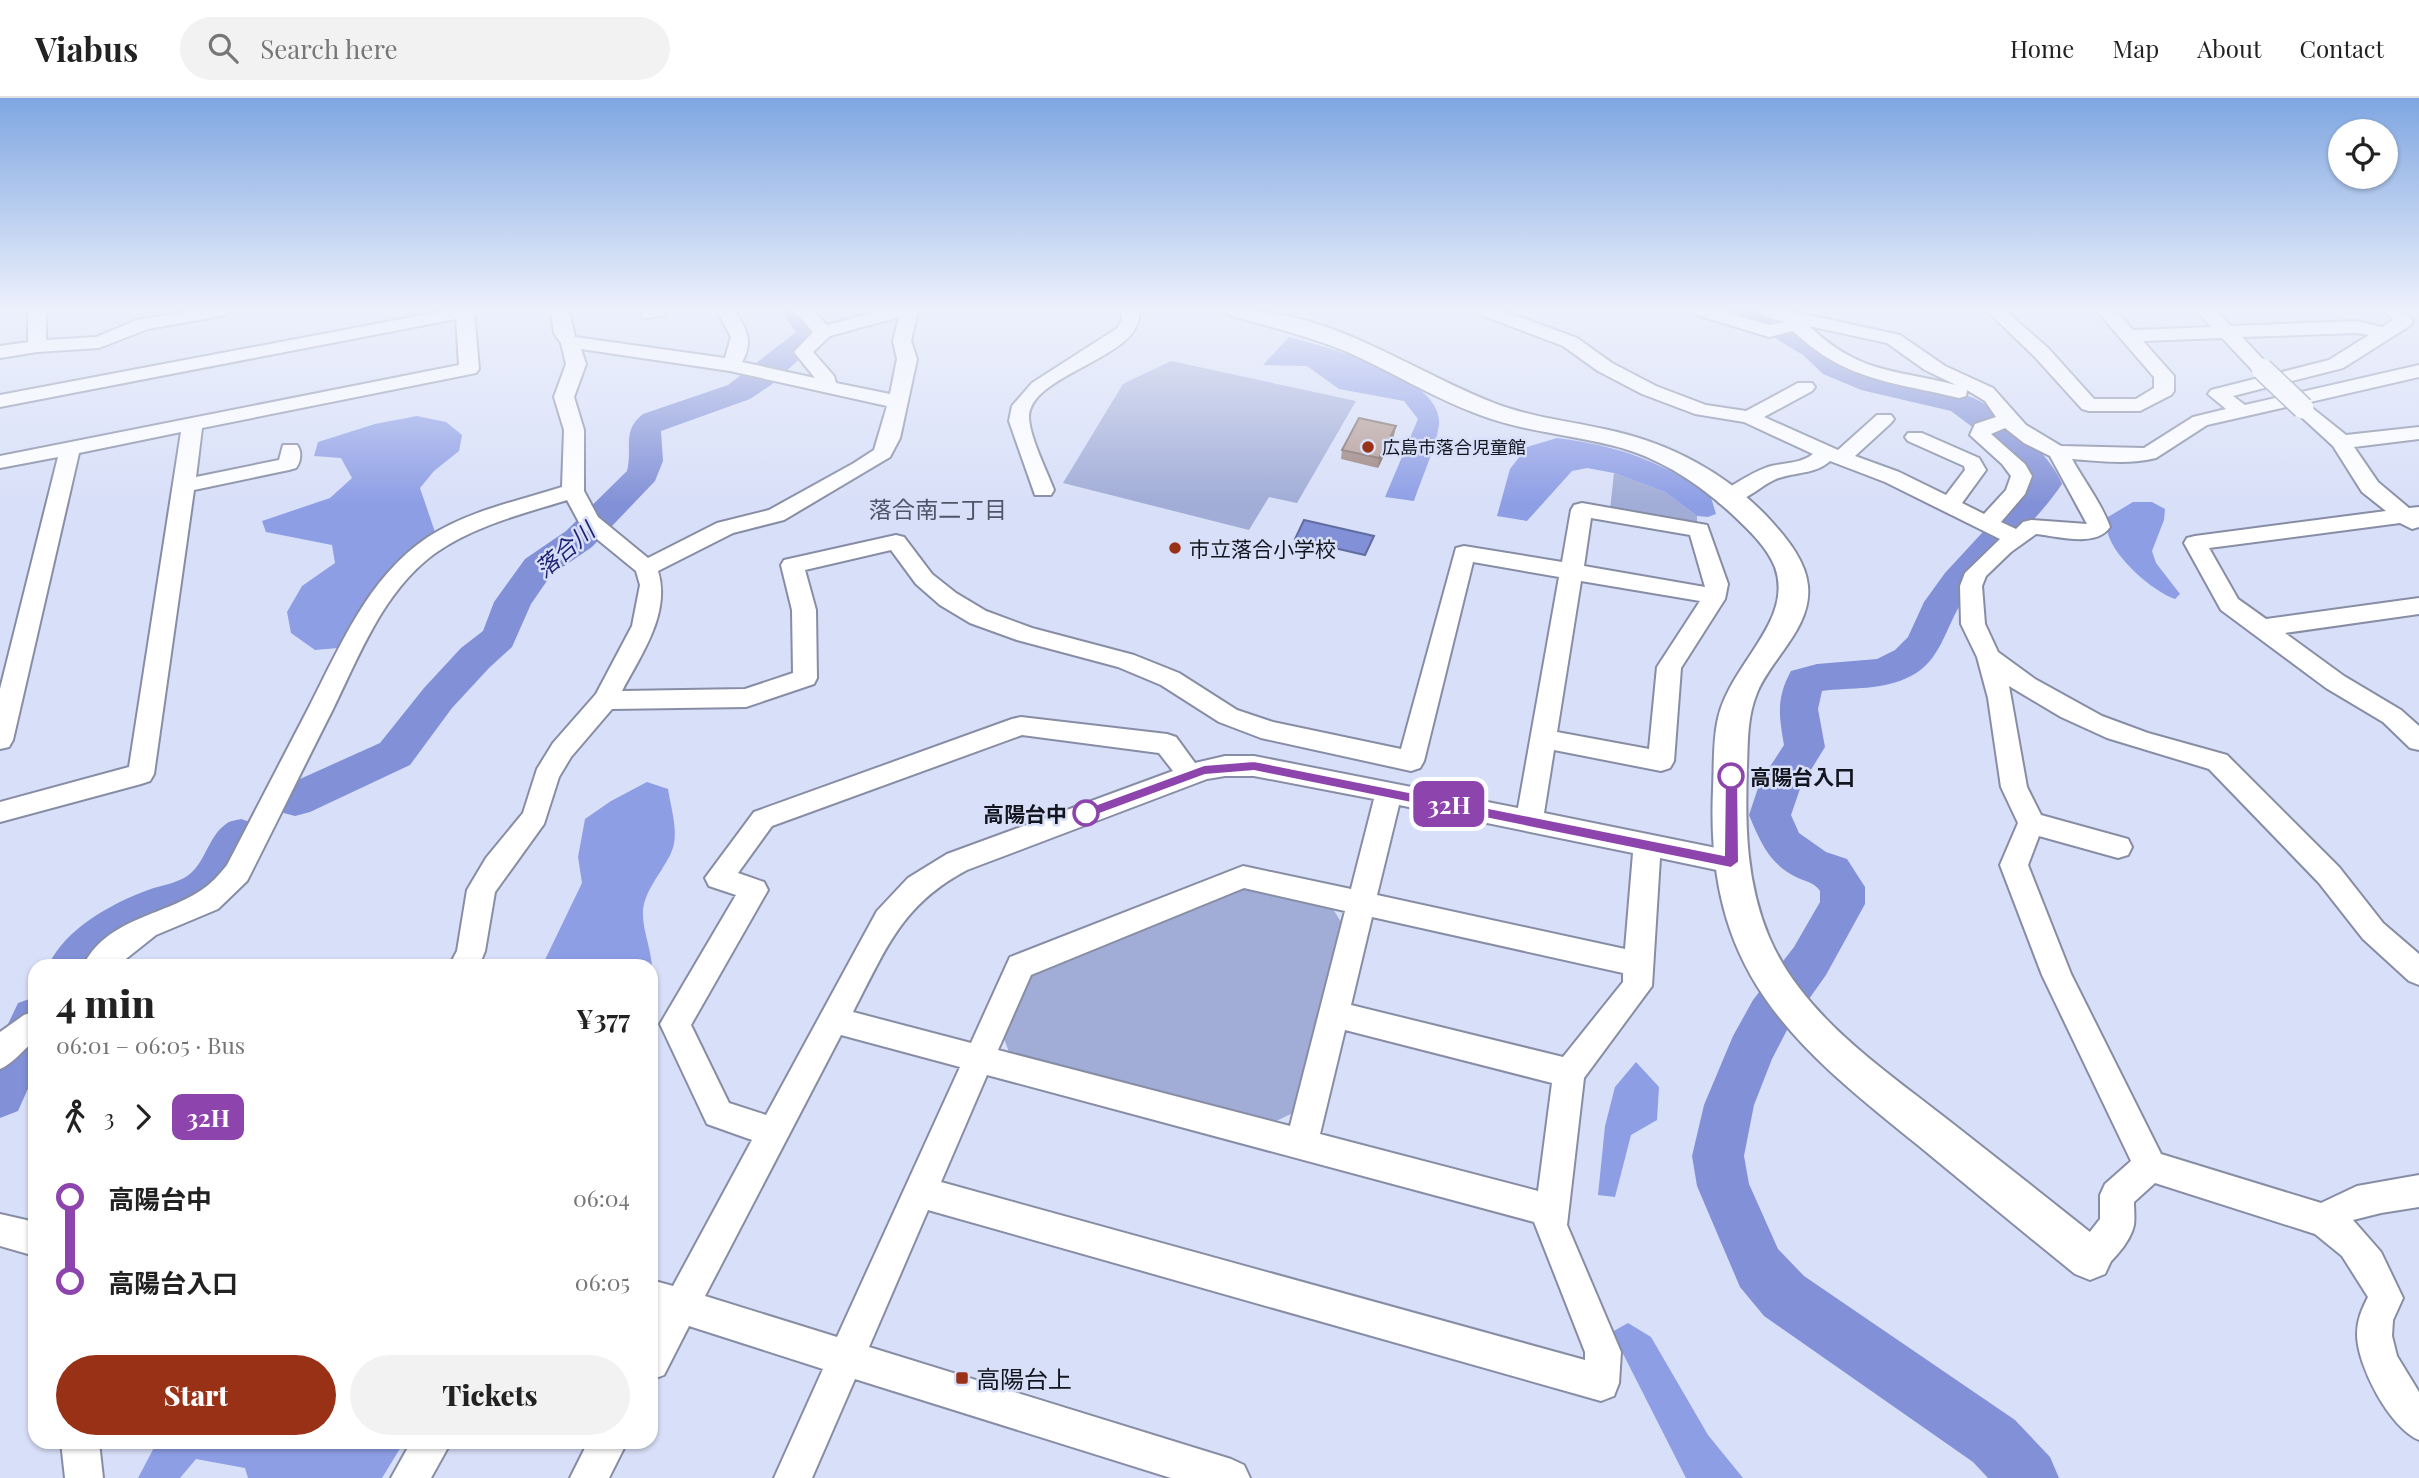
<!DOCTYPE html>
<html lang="en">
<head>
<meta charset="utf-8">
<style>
	:root { --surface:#fff; --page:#f2f2f2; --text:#222; --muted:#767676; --line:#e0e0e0; --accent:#993117 }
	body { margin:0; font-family:"Playfair Display","Noto Sans JP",serif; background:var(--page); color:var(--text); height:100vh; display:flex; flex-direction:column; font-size:26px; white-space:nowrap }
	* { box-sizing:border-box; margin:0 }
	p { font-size:23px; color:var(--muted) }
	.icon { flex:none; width:38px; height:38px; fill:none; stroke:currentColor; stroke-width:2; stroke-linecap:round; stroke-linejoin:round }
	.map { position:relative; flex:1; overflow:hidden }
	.drawer { position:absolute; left:28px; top:861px; width:630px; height:490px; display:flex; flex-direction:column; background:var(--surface); border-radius:21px; box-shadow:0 2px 5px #0004 }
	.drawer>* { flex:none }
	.badge { padding:0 14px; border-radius:10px; font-size:24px; line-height:46px }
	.buttons { position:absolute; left:2328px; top:21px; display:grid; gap:14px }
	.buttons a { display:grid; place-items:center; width:70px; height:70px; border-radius:50%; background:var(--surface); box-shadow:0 2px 5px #0004; font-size:35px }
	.map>.badge { position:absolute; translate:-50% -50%; box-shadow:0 0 0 4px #fff }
	.legs { display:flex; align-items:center; gap:10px; height:77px; padding:0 28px; font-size:23px }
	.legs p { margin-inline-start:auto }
	.summary { display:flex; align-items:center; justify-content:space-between; height:119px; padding:0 28px }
	h1 { font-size:38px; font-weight:800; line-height:52px }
	.button { display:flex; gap:14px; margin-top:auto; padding:14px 28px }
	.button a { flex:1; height:80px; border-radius:42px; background:var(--accent); color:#fff; font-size:28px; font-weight:800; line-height:80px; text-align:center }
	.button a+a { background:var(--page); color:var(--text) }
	ul { padding:0 28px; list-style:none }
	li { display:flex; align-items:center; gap:24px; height:84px; font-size:26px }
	li i { display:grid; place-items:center; width:10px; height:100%; margin:0 9px; background:currentColor }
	li i::after { content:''; width:18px; height:18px; margin:-9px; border:5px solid; border-radius:50%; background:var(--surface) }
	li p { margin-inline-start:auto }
	li:first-child i { background:linear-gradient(#0000 50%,currentColor 0) }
	li:last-child i { background:linear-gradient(currentColor 50%,#0000 0) }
	header { display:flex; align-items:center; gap:42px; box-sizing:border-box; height:98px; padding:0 35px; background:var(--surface); border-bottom:2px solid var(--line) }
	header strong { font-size:33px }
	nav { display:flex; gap:38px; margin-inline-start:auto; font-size:24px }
	.search { width:490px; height:63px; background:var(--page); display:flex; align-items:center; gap:18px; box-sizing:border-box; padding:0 24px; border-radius:38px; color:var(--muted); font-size:26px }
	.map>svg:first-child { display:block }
	.green { fill:#a1acd7 }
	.forest { fill:#8e9ee5 }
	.water { fill:#8291d7; stroke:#616ca0; stroke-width:2 }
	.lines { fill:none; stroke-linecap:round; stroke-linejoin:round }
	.river { fill:#8291d7; fill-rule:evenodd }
	.minor-casing { stroke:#878da4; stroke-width:4 }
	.tertiary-casing { stroke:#878da4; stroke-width:4 }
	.minor { fill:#fff; fill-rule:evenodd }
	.tertiary { fill:#fff; fill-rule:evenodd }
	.minor-bridge-casing { stroke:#878da4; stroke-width:24; stroke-linecap:butt }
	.minor-bridge { stroke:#fff; stroke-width:21 }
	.wall { fill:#9c847e }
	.shaded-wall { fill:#7f6c67 }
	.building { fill:#b59a93; stroke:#7f6c67; stroke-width:2 }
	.line-1 { fill:#8e44ad; stroke:#fff; stroke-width:2 }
	.poi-dot { fill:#993117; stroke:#d8dff8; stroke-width:2.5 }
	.stop-1-dot { fill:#fff; stroke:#8e44ad; stroke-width:3.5 }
	.labels { text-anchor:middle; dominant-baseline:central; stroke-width:5; stroke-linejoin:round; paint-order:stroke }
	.far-poi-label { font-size:18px; fill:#14161f; stroke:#d8dff8; text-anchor:start }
	.poi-label { font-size:21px; fill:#14161f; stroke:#d8dff8; text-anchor:start }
	.stop-label { font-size:21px; font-weight:bold; fill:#14161f; stroke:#d8dff8; text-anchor:start }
	.neighbourhood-label { font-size:23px; fill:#50556a; stroke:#d8dff8 }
	.water-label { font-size:23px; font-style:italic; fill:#1f2172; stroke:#d8dff8 }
	.near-poi-label { font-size:24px; fill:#14161f; stroke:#d8dff8; text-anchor:start }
</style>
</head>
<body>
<header>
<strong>Viabus</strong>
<div class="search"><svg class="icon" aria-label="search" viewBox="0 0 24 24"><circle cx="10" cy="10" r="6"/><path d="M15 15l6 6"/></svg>Search here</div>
<nav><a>Home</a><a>Map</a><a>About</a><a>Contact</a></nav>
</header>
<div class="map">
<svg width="2419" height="1380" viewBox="0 0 2419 1380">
	<rect width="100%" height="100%" fill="#d8dff8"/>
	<g class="green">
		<polygon points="1171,263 1356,303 1297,405 1269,399 1249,432 1063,385 1123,286"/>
		<polygon points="1614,375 1665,394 1697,418 1697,427 1610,412"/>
		<polygon points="1245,790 1331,808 1341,824 1295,1014 1276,1023 1009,954 1003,938 1026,883 1036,873"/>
	</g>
	<g class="forest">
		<path d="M1289 239C1325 249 1443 278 1439 326 1437 346 1421 382 1414 403L1385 399 1418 321 1404 303 1339 291 1307 268 1263 267Z"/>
		<polygon points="417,318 446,324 462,337 459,353 434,373 420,390 436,437 338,550 315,552 291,535 287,514 302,488 335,465 332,447 266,434 262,423 330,400 352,380 341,360 314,358 318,344 375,326"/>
		<path d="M1557 340C1619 348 1657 362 1710 396L1716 416 1708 419 1697 418 1665 394 1614 375 1587 370 1572 373 1527 423 1497 418 1510 371 1527 349Z"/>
		<path d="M2133 404H2152L2165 411 2164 422 2152 453 2156 465 2180 496 2175 501C2152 493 2115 460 2108 436 2106 431 2108 424 2108 419Z"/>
		<path d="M647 684 668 691C671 711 680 737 671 755 663 773 644 793 643 813 642 837 656 858 651 883V868H542L582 785 578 759 585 721 611 703Z"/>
		<polygon points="1636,964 1659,989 1657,1022 1631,1037 1615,1099 1598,1097 1605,1028 1615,989"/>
		<polygon points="1628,1225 1651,1239 1708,1337 1743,1380 1686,1380 1612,1234"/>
		<polygon points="157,1344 404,1344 382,1380 248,1380 245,1370 196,1361 180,1380 138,1380"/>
	</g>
	<polygon class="water" points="1304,422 1374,438 1365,457 1295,441"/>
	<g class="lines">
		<g class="river">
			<path d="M781 213H810L827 236 771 287 750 301 661 333 663 363 655 383 592 449 551 477 531 506 512 549 489 570 452 610 410 667 310 714 295 718 280 714 274 702 280 690 380 645 424 590 461 550 483 533 494 504 525 461 566 433 627 373C633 349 621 333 643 316L728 287 796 234Z"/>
			<path d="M1718 213C1763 209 1786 219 1823 244 1832 249 1838 259 1848 264 1887 283 1931 284 1971 299 1998 309 2053 359 2062 386 2033 429 1990 461 1962 504 1945 530 1941 563 1911 578 1883 593 1852 589 1822 593L1818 611 1825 649 1801 688 1791 717 1799 735 1826 754 1847 761 1865 789V806L1826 877 1787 932 1772 961 1754 1007 1744 1058 1749 1086 1778 1151 1804 1178 2015 1322 2050 1359 2059 1380H1988L1973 1364 1764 1218 1740 1189 1697 1088 1692 1058 1704 1007 1733 938 1753 902 1794 849 1820 804V793C1814 784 1806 784 1796 779 1769 766 1760 743 1749 717L1760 684 1784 647C1779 618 1776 600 1791 573L1817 566 1877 561 1895 552 1908 539 1924 504 1945 475 2028 385 2025 376 2003 352 1951 313 1861 292 1823 276 1803 257 1760 231 1723 219Z"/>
			<path d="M241 721 256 726 263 738 231 793 215 807 176 820 139 839 101 868H48C65 831 110 806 148 792 159 788 173 786 184 780 205 769 207 739 226 726 229 723 237 722 241 721Z"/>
			<polygon points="35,899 35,975 18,1013 0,1020 0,943 18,905"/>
		</g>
		<g class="minor-casing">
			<g id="minor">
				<polygon points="28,213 46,213 46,242 96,239 137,222 191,213 230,213 221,218 148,231 99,250 37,254 0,260 0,248 28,244"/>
				<path d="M444 213H474L479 271 476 275 202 330 196 379 279 362 283 347H297C302 353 301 364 296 370L289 372 194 392 154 676 150 683 141 686 0 724V704L129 669 181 334 79 355 13 642 9 649 0 651V591L58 359 0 370V358L459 267 456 221 0 309V297Z"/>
				<path d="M551 213H569L575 239 725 260 731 239 717 213H735C746 231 754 243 742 264L815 280 794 254 813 234 794 213H813L827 227 879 213H918L911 243 917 261 900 340 890 359 784 422 733 435 658 473C671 515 641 557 622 593L745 591 793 575 792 512 781 467 784 462 896 437 904 439 932 476 956 495 986 513 1032 530 1134 557 1179 575 1237 612 1273 624 1401 651 1456 450 1464 448 1562 464 1571 412 1574 407 1582 405 1707 427 1728 486 1725 501 1681 570 1674 663 1670 670 1661 673 1554 652 1544 715 1731 753 1741 756 1745 764 1741 772 1731 775 1660 760 1652 888 1584 980 1567 1127 1621 1254 1619 1285 1614 1298 1601 1303 928 1112 869 1249 1231 1361 1244 1367 1250 1380H1171L855 1281 812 1380H774L823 1271 689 1228 664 1277 651 1282V1228L656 1218 651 1216V1182L673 1188 752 1042 707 1026 660 926 736 797 709 788 705 780 754 714 1012 621 1021 619 1167 636 1176 639 1195 665 1225 658H1254L1518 710 1559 479 1473 464 1424 663 1420 670 1411 673 1261 640 1219 624 1161 587 1118 569 1017 542 970 525 940 507 916 486 891 452 805 472 816 512 817 580 814 586 746 609 612 611 571 659 559 679 544 726 495 794 485 853 479 868H449L457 853 467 792 486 760 523 715 537 671 553 645 596 596 632 528 640 487 636 473 581 428 567 402C522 416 473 428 434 456 383 494 360 556 333 611 304 668 276 726 247 783L218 811 156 837 117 868H83C106 821 162 818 200 793 211 786 219 777 227 767 254 715 281 663 308 611 340 549 367 480 428 439 468 413 518 403 562 389L564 332 554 299 566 266 561 245 554 235ZM899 219 893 243 897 261 890 296 836 285 834 278 813 254 830 238ZM581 251 730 273 887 308 874 352 854 365 769 412 717 425 648 460 598 419 584 393V332L574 299 586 266ZM1591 420 1690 437 1705 489 1584 468ZM1581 483 1700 503 1657 569 1649 651 1557 634ZM1022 637 1159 655 1173 673 947 756 908 780 877 813 766 1017 729 1005 691 927 768 792 764 784 738 775 772 728ZM1225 678H1254L1374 701 1351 791 1243 768 1010 859 971 945 853 914C886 851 901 807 967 772L1207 681ZM1399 707 1633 755 1625 851 1377 797ZM1244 790 1345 813 1290 1028 998 952 1031 877ZM1372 819 1623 875V884L1563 959 1351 907ZM1345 932 1552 985 1538 1093 1320 1036ZM841 937 960 969 837 1239 705 1198ZM987 977 1534 1124 1585 1254V1262L941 1084Z"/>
				<polygon points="641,213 667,213 664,217 648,220 642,219"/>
				<path d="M1121 213H1139C1145 260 1028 275 1029 320 1030 340 1047 373 1054 392L1051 397H1035L1009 323 1012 308 1032 285 1116 231 1122 222Z"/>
				<path d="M1478 213H1503L1577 240 1612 265 1656 288 1706 307 1746 313 1798 285H1812L1815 289 1812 293 1764 319 1838 352 1877 317H1891L1894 321 1891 325 1855 358 1899 374 1946 397 1965 372 1964 368 1908 343 1905 339 1908 335H1922L1979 360 1986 372 1962 405 1984 416 2006 392 2011 378 2002 366 1970 337 1975 326 1996 319 1985 303 1967 292 1966 298 1959 300C1894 284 1845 283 1793 233L1769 239 1697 217 1694 213H1721L1770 227 1785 224 1761 217 1758 213H1790L1900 237 1945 268 1993 290 2026 327 2061 348 2144 350 2193 319 2226 311 2208 296 2211 292 2329 262 2369 237 2356 235 2242 239 2272 271 2262 277 2255 275 2222 240 2143 243 2174 278V293L2171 297 2140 313H2089L2082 311 2034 258 1987 213H2006L2048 250 2094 301H2136L2154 290V279L2097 213H2116L2133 232 2211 229 2197 213H2216L2231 228 2356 223 2382 229 2393 222 2385 213H2404L2413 223 2411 227 2343 270 2233 298 2245 307 2419 267V279L2306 305 2346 337 2419 329V341L2354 349 2378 384 2409 410 2419 409V429L2412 431 2400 425 2209 450 2238 501 2266 521 2419 500V516L2285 535 2344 578 2401 612 2419 628V652L2410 650 2383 624 2326 590 2221 512 2184 445 2187 440 2195 438 2386 413 2362 394 2333 348 2296 314 2293 310 2295 307 2207 327 2156 360C2129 367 2100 363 2072 361 2084 383 2102 406 2110 429 2096 450 2057 438 2036 436L2011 454 1986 478 1982 488 1985 526 1998 554 2035 581 2102 618 2148 635 2227 657 2339 769 2383 825 2419 856V887L2409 883 2363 841 2319 785 2209 671 2107 640 2061 619 2009 588 2027 689 2041 717 2128 741 2132 749 2128 757 2118 760 2039 738 2028 767 2071 876 2161 1056 2321 1105 2357 1088 2419 1077V1109L2381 1115 2353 1122 2381 1154 2403 1200 2393 1222 2392 1238 2397 1258 2419 1294V1342C2390 1330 2357 1268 2357 1236 2357 1222 2362 1211 2368 1199L2342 1158 2315 1136 2155 1085 2134 1104C2134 1111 2135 1120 2134 1127 2130 1146 2107 1171 2090 1178L2078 1173 2073 1161 2078 1149 2100 1121V1097L2105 1086 2131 1063 2042 877 2000 767 2018 725 2001 689 1988 600 1977 559 1961 526 1960 488 1965 475 2000 441 1885 384 1830 363C1813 378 1793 373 1774 382 1757 390 1739 410 1719 405L1716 400 1719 395C1734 387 1749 376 1765 370 1781 364 1799 367 1813 356L1744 324 1695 316 1642 296 1598 273 1563 248 1481 217ZM1809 228 1887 245 1925 272 1956 287C1893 271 1860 276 1809 228ZM2005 330 2024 345 2050 358 2087 426 2031 422 2023 424 2016 431 2001 424 2025 396 2032 378 2025 366 1991 336Z"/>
				<path d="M35 913V943C22 952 14 965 0 971V934L24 917Z"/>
				<polygon points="0,1116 35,1124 35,1158 0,1148"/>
				<polygon points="61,1344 99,1344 103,1380 65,1380"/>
				<polygon points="411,1344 451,1344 431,1380 391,1380"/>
				<polygon points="588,1344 627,1344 609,1380 570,1380"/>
			</g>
		</g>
		<g class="tertiary-casing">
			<path id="tertiary" d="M1227 213C1324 207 1408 272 1494 305 1530 319 1567 323 1604 331 1668 344 1728 375 1772 424 1788 442 1806 464 1808 488 1812 530 1771 560 1757 595 1747 619 1748 644 1747 669 1745 728 1746 784 1769 839 1803 919 1886 973 1952 1025 2003 1065 2054 1105 2105 1146L2112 1161 2105 1176 2090 1182 2075 1176C2023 1134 1971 1091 1919 1048 1788 943 1705 873 1713 692 1714 670 1713 646 1717 625 1727 567 1795 525 1775 469 1767 449 1749 432 1733 417 1703 389 1665 363 1625 351 1578 337 1527 335 1480 317 1433 300 1391 273 1345 253 1308 238 1269 228 1231 218Z"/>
		</g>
		<use href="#minor" class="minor"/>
		<use href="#tertiary" class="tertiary"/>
		<g class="minor-bridge-casing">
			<polyline id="minor-bridge" points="2262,271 2303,310"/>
		</g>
		<use href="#minor-bridge" class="minor-bridge"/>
	</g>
	<polygon class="wall" points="1396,328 1394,337 1378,370 1341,361 1342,352"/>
	<polygon class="shaded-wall" points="1396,328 1394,337 1378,370 1379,360"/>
	<polygon class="building" points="1359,320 1396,328 1379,360 1342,352"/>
	<linearGradient id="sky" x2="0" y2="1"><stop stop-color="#7fa6e1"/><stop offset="0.52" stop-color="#edf1fc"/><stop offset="1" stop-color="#edf1fc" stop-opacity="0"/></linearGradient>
	<rect width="2419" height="406" fill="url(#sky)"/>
	<polygon class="line-1" points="1254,663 1724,757 1725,678 1731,673 1738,678 1739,764 1731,770 1254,673 1205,677 1086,721 1079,715 1081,712 1204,667"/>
	<g class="poi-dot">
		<circle cx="1368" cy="349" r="7"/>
		<circle cx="1175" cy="450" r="7"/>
		<rect x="955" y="1273" width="14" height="14" rx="3.5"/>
	</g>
	<g class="stop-1-dot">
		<circle cx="1731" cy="678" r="12"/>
		<circle cx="1086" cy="715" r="12"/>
	</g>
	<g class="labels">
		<g class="far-poi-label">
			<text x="1382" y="349">広島市落合児童館</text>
		</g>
		<g class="poi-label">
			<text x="1189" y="450">市立落合小学校</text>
		</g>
		<g class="stop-label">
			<text x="1750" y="678">高陽台入口</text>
			<text x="1067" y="715" text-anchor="end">高陽台中</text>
		</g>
		<g class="neighbourhood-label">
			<text x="938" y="410">落合南二丁目</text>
		</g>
		<g class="water-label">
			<text transform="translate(564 451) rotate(-41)">落合川</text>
		</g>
		<g class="near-poi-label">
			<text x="976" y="1280">高陽台上</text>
		</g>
	</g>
</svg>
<div class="buttons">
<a><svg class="icon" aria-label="locate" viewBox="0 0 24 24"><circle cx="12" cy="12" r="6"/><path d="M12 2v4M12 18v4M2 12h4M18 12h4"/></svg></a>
</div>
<b class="badge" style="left:1449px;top:706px;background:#8e44ad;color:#fff">32H</b>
<section class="drawer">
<div class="summary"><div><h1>4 min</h1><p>06:01 – 06:05 · Bus</p></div><b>¥377</b></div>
<div class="legs"><svg class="icon" aria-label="walk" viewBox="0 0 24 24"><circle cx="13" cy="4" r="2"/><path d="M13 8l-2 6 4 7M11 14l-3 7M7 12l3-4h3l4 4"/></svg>3<svg class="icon" aria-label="forward" viewBox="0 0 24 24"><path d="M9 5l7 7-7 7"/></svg><b class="badge" style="background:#8e44ad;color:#fff">32H</b></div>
<ul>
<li><i style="color:#8e44ad"></i><b>高陽台中</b><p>06:04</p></li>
<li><i style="color:#8e44ad"></i><b>高陽台入口</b><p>06:05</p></li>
</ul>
<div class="button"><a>Start</a><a>Tickets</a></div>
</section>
</div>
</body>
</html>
